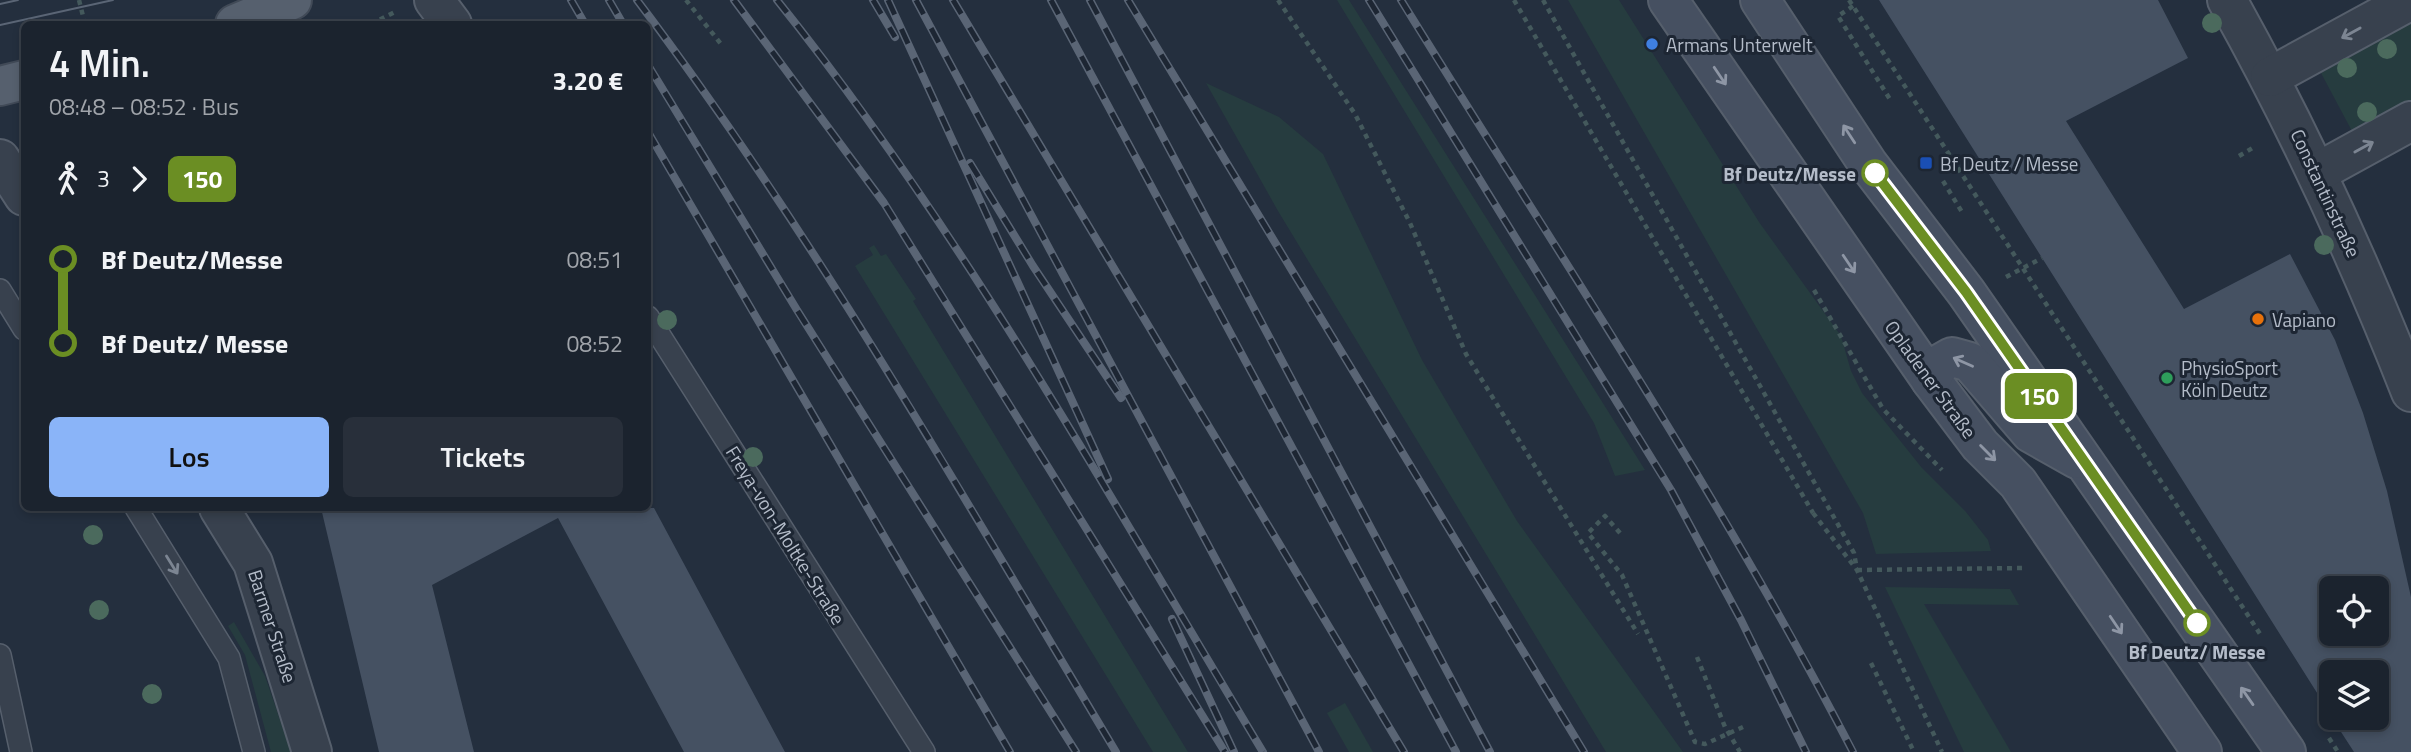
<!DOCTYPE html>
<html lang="de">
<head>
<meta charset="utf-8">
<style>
	:root { --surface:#1b232e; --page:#282f3a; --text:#f1f3f6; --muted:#a0a4aa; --line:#39404a; --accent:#8ab4f8 }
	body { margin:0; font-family:"Titillium Web",sans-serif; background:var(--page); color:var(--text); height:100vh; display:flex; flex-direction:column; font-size:26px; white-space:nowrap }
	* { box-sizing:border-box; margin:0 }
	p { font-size:23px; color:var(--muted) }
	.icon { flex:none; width:38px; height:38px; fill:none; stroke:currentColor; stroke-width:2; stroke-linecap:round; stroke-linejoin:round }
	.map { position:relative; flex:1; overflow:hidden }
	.sheet { position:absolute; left:21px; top:21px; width:630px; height:490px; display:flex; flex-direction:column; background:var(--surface); border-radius:10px; box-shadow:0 4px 10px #0003,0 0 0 2px var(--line) }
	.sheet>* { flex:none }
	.badge { padding:0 14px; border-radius:10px; font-size:24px; line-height:46px }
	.buttons { position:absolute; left:2319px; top:576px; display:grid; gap:14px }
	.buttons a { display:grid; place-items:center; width:70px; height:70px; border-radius:10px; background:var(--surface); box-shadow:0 4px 10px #0003,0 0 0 2px var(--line); font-size:35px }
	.map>.badge { position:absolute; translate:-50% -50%; box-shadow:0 0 0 4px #fff }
	.legs { display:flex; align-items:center; gap:10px; height:77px; padding:0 28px; font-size:23px }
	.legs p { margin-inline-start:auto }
	.headline { display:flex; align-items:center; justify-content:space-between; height:119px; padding:0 28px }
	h1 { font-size:38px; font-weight:600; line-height:52px }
	.button { display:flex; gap:14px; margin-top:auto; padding:14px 28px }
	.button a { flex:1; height:80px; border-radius:10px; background:var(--accent); color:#111; font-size:28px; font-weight:600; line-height:80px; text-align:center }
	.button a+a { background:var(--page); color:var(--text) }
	ul { padding:0 28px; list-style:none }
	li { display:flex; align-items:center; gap:24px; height:84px; font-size:26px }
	li i { display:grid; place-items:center; width:10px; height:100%; margin:0 9px; background:currentColor }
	li i::after { content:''; width:18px; height:18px; margin:-9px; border:5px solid; border-radius:50%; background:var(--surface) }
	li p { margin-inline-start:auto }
	li:first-child i { background:linear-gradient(#0000 50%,currentColor 0) }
	li:last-child i { background:linear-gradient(currentColor 50%,#0000 0) }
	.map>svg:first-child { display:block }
	.green { fill:#263c3f }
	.building { fill:#455162; fill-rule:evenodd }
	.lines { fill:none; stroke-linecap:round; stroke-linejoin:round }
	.lane-casing { stroke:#565f6c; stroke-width:24 }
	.street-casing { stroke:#565f6c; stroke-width:42 }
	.secondary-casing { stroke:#565f6c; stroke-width:42 }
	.primary-casing { stroke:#414a57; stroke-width:42 }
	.path { stroke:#44595c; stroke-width:4.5; stroke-dasharray:5 5; stroke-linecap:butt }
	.lane { stroke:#38414e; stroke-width:21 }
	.street { stroke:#38414e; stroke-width:38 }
	.secondary { stroke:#465061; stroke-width:38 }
	.primary { stroke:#56606e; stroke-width:38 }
	.tram { stroke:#5a6575; stroke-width:2 }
	.rail-casing { stroke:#5a6575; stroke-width:8 }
	.rail { stroke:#1d2633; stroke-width:5; stroke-dasharray:16; stroke-linecap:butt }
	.path-bridge { stroke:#44595c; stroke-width:4.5; stroke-dasharray:5 5; stroke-linecap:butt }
	.tree { fill:#4b6a5d }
	.oneway { stroke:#7c8592 }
	.oneway2 { stroke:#8e96a5 }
	.line-1-casing { stroke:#fff; stroke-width:16 }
	.line-1 { stroke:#6b8e23; stroke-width:10 }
	.shop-dot { fill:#3f7fe0; stroke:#1d2633; stroke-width:2.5 }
	.transit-dot { fill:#1a4fb4; stroke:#1d2633; stroke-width:2.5 }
	.stop-1-dot { fill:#fff; stroke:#6b8e23; stroke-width:3.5 }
	.food-dot { fill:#e8710a; stroke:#1d2633; stroke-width:2.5 }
	.leisure-dot { fill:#2e9e5b; stroke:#1d2633; stroke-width:2.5 }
	.labels { text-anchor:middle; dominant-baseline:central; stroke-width:6; stroke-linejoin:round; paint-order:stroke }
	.poi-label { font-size:19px; fill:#b4bcc9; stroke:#1d2633; text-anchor:start }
	.stop-label { font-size:19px; font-weight:bold; fill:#b4bcc9; stroke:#1d2633; text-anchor:end }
	.street-label { font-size:19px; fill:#b4bcc9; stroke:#1d2633 }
</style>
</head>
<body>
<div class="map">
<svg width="2411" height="752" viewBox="0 0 2411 752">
	<rect width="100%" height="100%" fill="#242f3e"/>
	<g class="green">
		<polygon points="1337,0 1349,0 1645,470 1615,476 1594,423"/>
		<polygon points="1568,0 1619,0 1759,222 1841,336 1851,371 1862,393 1922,468 1966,512 1988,540 1991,551 1876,554 1863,513"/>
		<polygon points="2411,22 2411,100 2353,133 2321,73"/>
		<polygon points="1206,83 1279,117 1323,154 1422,360 1517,521 1683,752 1606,752 1278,211"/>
		<polygon points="874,245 881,256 886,254 916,299 913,301 1188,752 1153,752 855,266 873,255 869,248"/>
		<polygon points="1885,587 2010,589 2019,605 1924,604 2011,752 1964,752"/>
		<polygon points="234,622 265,676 291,752 271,752 245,655 228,626"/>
		<polygon points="1345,703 1373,752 1349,752 1327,713"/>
	</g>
	<g class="building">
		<path d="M1879 0H2158L2188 58 2066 121 2184 309 2290 254 2335 340 2363 413 2387 491 2411 597V752H2354L2332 718H2376V672H2331V715ZM2331 588H2376V634H2331Z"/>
		<polygon points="321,508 654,508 785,752 684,752 558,518 432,585 474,752 379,752"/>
	</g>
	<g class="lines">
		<g class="lane-casing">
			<g id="lane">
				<polyline points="0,290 24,329"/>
				<polyline points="648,317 924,752"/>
				<polyline points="136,508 229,658 254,752"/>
				<polyline points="0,655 21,752"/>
			</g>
		</g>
		<g class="street-casing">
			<g id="street">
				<polyline points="434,0 452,24"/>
				<path d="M2227 0C2298 127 2358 257 2411 392"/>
				<polyline points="2270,77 2411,0"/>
				<polyline points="0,159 24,196"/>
				<polyline points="2318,172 2411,121"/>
				<polyline points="219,508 253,563 312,752"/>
			</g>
		</g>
		<g class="secondary-casing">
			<g id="secondary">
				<polyline points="1668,0 1931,380 1980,445 2018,483 2202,752"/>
				<polyline points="1760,0 1868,164 1966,292 2286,752"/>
				<polyline points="1931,380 1938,365 1952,357 1970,362 2031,433 2077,459"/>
			</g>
		</g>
		<g class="primary-casing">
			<g id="primary">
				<polyline points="235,24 292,0"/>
				<polyline points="0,86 24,80"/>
			</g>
		</g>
		<g class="path">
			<polyline points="79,0 85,24"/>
			<polyline points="686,0 721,44"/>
			<polyline points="1278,0 1355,114 1410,223 1466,354 1638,634"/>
			<polyline points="1543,0 1854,553 1857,570"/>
			<polyline points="1849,0 2262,637"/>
			<polyline points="1853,6 1838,16 1891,101"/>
			<polyline points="371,24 395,12"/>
			<polyline points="2239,156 2256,146"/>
			<polyline points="1943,181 1962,212"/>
			<polyline points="2006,277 2042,258"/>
			<polyline points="1814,290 1883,409 1942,470"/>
			<polyline points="1813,513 1857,570 1942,752"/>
			<polyline points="1620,533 1605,516 1588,533 1622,575 1695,742 1705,744 1743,727"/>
			<polyline points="1857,570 2024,568"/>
			<polyline points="1697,657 1725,727 1740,752"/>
			<polyline points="1871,663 1914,752"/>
			<polyline points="2329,738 2338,752"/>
		</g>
		<use href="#lane" class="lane"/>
		<use href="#street" class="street"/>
		<use href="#secondary" class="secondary"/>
		<use href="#primary" class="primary"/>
		<g class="tram">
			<polyline points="0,4 18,0"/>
			<polyline points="0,25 113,0"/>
		</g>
		<g class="rail-casing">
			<g id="rail">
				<polyline points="571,0 585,24"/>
				<polyline points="609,0 623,24"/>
				<path d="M637 0C816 237 963 497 1116 752"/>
				<polyline points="734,0 884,203 1225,752"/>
				<path d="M777 0C964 233 1109 497 1263 752"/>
				<polyline points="873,0 895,37"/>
				<polyline points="888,0 1108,479"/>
				<polyline points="916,0 1319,752"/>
				<polyline points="953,0 1404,752"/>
				<polyline points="1051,0 1456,752"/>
				<polyline points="1090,0 1490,752"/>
				<polyline points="1128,0 1584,752"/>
				<polyline points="1369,0 1671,490 1741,620 1806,752"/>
				<path d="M1401 0C1554 248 1719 492 1853 752"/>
				<polyline points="648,65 797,310 1076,752"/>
				<polyline points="648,132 1010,752"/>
				<polyline points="970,163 1033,266 1121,398"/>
				<polyline points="1172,619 1234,752"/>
			</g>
		</g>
		<use href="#rail" class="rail"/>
		<polyline class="path-bridge" points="1514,0 1813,513"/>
	</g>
	<g class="tree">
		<circle cx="2212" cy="23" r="10"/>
		<circle cx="2387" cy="49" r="10"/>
		<circle cx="2347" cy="68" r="10"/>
		<circle cx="2367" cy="112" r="10"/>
		<circle cx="2324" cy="245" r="10"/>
		<circle cx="667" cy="320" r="10"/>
		<circle cx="753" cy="457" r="10"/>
		<circle cx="93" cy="535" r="10"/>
		<circle cx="99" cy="610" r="10"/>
		<circle cx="152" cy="694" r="10"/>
	</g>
	<defs><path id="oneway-shaft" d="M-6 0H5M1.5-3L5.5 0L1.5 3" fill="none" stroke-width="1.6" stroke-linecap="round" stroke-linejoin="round" transform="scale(1.75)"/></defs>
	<g class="oneway">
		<use href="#oneway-shaft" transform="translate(2351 33) rotate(151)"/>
		<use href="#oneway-shaft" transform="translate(2364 147) rotate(-29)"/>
		<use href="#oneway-shaft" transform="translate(172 565) rotate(58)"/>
	</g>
	<g class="oneway2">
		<use href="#oneway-shaft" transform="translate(1720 76) rotate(56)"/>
		<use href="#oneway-shaft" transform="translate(1849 134) rotate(-123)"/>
		<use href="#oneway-shaft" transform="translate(1849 264) rotate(56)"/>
		<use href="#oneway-shaft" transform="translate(1963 362) rotate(-156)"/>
		<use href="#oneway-shaft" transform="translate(1988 453) rotate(45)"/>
		<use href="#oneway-shaft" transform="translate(2116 625) rotate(56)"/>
		<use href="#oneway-shaft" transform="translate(2247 696) rotate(-125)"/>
	</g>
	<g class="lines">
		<g class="line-1-casing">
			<polyline id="line-1" points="1875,173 1966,292 2197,623"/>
		</g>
		<use href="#line-1" class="line-1"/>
	</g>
	<circle class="shop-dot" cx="1652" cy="44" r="7"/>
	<rect class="transit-dot" x="1919" y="156" width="14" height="14" rx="3.5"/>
	<g class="stop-1-dot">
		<circle cx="1875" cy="173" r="12"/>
		<circle cx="2197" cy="623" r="12"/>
	</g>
	<circle class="food-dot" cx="2258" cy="319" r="7"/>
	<circle class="leisure-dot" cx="2167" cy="378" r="7"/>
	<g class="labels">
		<g class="poi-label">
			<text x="1666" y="44">Armans Unterwelt</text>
			<text x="1940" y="163">Bf Deutz / Messe</text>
			<text x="2272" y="319">Vapiano</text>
			<text x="2181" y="367">PhysioSport<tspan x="2181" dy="22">Köln Deutz</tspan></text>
		</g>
		<g class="stop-label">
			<text x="1856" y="173">Bf Deutz/Messe</text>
			<text x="2197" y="651" text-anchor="middle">Bf Deutz/ Messe</text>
		</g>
		<g class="street-label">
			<text transform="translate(2326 193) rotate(65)">Constantinstraße</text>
			<text transform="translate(1931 379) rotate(54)">Opladener Straße</text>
			<text transform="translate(786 535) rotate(58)">Freya-von-Moltke-Straße</text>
			<text transform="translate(273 626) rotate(72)">Barmer Straße</text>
		</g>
	</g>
</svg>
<div class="buttons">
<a><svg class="icon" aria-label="locate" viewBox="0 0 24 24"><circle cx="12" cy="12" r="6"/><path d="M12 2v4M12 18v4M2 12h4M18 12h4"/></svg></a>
<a><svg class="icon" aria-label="layers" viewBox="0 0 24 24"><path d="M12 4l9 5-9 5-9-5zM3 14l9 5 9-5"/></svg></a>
</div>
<b class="badge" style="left:2039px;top:396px;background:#6b8e23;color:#fff">150</b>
<section class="sheet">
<div class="headline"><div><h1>4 Min.</h1><p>08:48 – 08:52 · Bus</p></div><b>3.20 €</b></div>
<div class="legs"><svg class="icon" aria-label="walk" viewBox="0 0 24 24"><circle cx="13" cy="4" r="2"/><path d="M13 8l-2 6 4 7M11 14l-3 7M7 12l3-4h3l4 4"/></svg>3<svg class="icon" aria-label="forward" viewBox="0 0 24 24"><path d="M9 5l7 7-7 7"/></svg><b class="badge" style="background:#6b8e23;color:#fff">150</b></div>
<ul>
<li><i style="color:#6b8e23"></i><b>Bf Deutz/Messe</b><p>08:51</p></li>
<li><i style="color:#6b8e23"></i><b>Bf Deutz/ Messe</b><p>08:52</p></li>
</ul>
<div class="button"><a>Los</a><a>Tickets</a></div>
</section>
</div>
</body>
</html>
